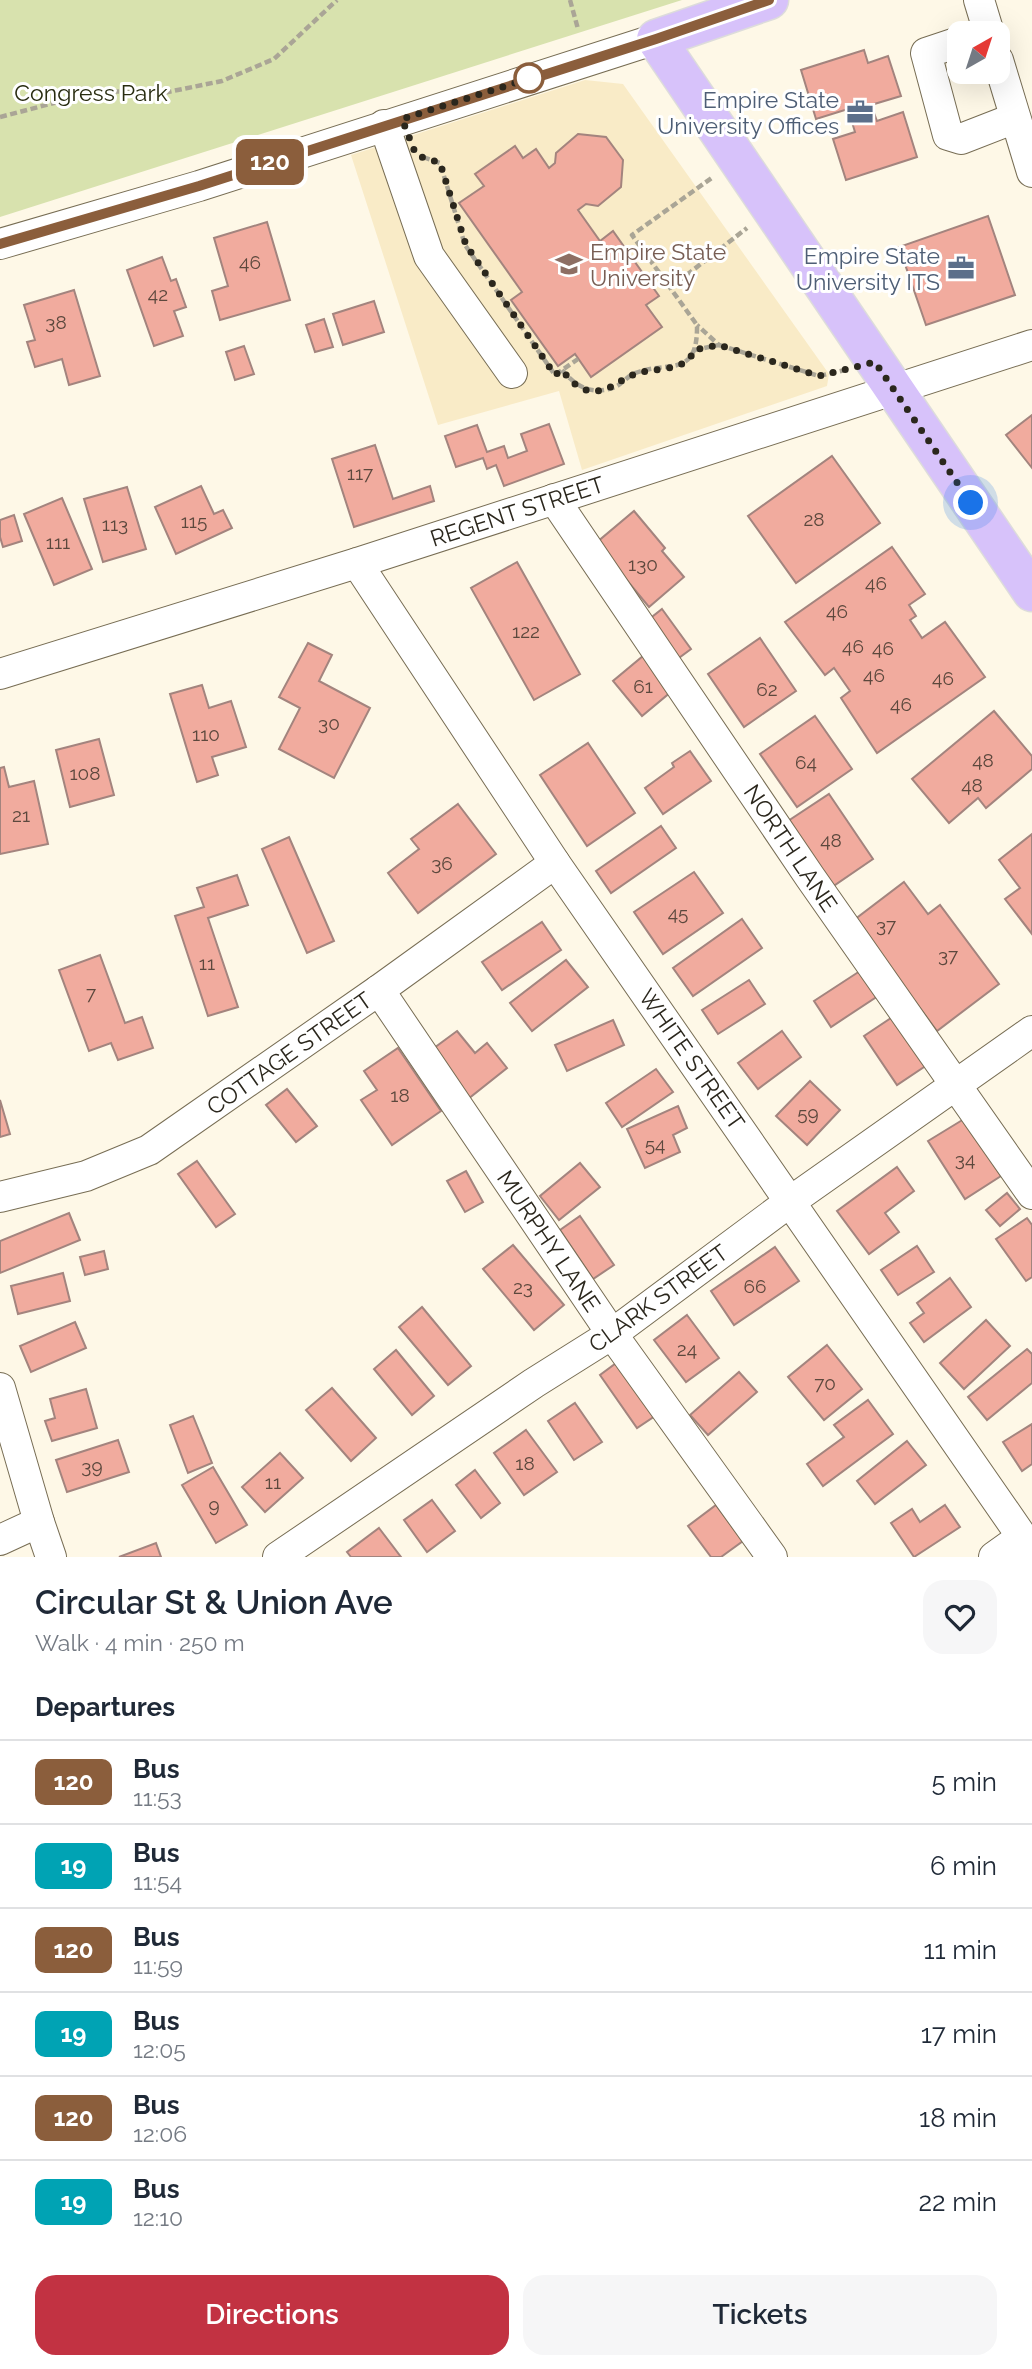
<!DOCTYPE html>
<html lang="en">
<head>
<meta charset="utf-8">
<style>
	:root { --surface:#fff; --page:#f6f6f7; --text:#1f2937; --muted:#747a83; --line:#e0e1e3; --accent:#c23242 }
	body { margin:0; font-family:Raleway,sans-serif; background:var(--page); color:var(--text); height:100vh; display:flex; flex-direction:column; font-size:26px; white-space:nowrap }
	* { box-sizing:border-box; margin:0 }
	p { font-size:23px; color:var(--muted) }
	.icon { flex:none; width:38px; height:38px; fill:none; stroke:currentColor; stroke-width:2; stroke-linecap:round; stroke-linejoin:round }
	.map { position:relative; height:1557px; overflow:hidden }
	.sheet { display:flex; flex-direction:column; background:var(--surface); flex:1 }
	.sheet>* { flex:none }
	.badge { padding:0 14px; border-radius:10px; font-size:24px; line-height:46px }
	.needle { width:46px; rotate:39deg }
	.tools { position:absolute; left:947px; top:21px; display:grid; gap:14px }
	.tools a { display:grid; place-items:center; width:63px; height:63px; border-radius:14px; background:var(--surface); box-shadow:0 7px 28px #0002; font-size:35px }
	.you { position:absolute; width:35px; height:35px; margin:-18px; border:5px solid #fff; border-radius:50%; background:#1a73e8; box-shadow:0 0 0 10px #1a73e833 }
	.map>.badge { position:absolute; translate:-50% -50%; box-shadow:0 0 0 4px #fff }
	h2 { padding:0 35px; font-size:26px; line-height:63px }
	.round { display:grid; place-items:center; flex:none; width:74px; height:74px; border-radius:21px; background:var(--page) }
	.headline { display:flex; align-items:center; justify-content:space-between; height:119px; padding:0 35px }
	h1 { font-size:33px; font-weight:600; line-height:52px }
	.cta { display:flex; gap:14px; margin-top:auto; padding:14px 35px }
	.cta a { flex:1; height:80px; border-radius:21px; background:var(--accent); color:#fff; font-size:28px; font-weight:600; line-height:80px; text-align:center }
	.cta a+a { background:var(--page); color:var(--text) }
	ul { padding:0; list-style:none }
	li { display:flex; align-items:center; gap:21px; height:84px; padding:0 35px; border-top:2px solid var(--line) }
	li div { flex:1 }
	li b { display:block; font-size:26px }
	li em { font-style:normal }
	li .badge { min-width:77px; font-weight:700; text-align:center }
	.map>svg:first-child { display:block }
	.built { fill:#f9ebc7 }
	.green { fill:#d8e2ae }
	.building { fill:#f1ab9e; stroke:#a3847e; stroke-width:2 }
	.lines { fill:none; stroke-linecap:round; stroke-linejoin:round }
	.minor-casing { stroke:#776d54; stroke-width:32 }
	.major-casing { stroke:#dddcdb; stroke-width:41 }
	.path { stroke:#aaa596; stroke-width:4.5; stroke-dasharray:7 3.5; stroke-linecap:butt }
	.minor { stroke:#fff; stroke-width:30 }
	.major { stroke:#d7c2fa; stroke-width:38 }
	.line-casing { stroke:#fff; stroke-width:16 }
	.line { stroke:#8b5e3c; stroke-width:10 }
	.walk { stroke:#2b271d; stroke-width:7; stroke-dasharray:0 12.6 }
	.stop-dot { fill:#fff; stroke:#8b5e3c; stroke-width:3.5 }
	.labels { text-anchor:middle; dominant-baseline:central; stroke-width:6; stroke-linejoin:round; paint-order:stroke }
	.number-label { font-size:19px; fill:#5c483d }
	.park-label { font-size:23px; fill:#282c10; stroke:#fff }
	.service-label { font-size:23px; fill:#4e5e75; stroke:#fff; text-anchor:end }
	.education-label { font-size:23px; fill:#785e54; stroke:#fff; text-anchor:start }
	.street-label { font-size:23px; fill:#2b271d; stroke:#fff }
</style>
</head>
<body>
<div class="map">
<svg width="1032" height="1557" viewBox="0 0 1032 1557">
	<rect width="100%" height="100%" fill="#fef8e7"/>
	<polygon class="built" points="585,80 623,84 829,374 827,386 582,470 559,391 438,425 351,155"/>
	<polygon class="green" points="0,0 682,0 0,217"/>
	<g class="building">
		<polygon points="864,50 868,63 888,56 901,96 871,105 877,121 903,112 917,157 846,180 833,139 855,132 848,109 816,119 801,70"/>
		<polygon points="578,134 606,137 623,160 621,187 598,206 586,204 578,210 600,241 613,231 659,296 646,305 662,327 591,377 575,354 558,366 511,300 522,292 459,203 484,186 475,174 515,146 523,158 536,149 549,168 555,163 556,153"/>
		<polygon points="988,216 1015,295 926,325 899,247"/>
		<polygon points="267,222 290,300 220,320 212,291 228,286 214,238"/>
		<polygon points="162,257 171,281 176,279 186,307 174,311 183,336 154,346 127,270"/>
		<polygon points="74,290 100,376 69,385 62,359 35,367 27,342 35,340 24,305"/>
		<polygon points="374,301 384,332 343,345 333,314"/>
		<polygon points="324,319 333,347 315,352 306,325"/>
		<polygon points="244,346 254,374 235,380 226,352"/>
		<polygon points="1032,415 1032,468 1006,435"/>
		<polygon points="549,424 564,464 504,486 496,465 487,469 483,458 456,467 445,436 477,425 487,452 504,446 508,458 527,451 521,434"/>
		<polygon points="375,445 393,499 430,486 434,501 354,527 332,459"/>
		<polygon points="832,456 880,523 796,583 748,516"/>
		<polygon points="201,486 214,514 223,510 232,528 176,554 155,507"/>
		<polygon points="127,487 146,549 103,562 84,499"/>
		<polygon points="62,498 92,569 54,585 24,514"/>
		<polygon points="634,511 665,548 662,551 684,577 649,607 596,543"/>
		<polygon points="14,515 22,541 3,547 0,537 0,520"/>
		<polygon points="892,547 925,594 909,605 916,616 910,620 922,638 945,622 985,677 877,753 841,698 850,691 834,668 825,675 785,622"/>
		<polygon points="517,562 580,674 534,700 471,588"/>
		<polygon points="662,609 691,649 672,663 643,624"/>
		<polygon points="760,638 796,691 744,727 708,674"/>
		<polygon points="308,643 332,655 319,681 370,708 334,778 279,749 300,708 279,697"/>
		<polygon points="643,656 672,691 642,716 613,681"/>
		<polygon points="202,685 209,708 231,701 246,747 212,757 218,775 197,782 170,694"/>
		<polygon points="994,711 1032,756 1032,769 986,808 978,798 949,823 912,779"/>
		<polygon points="815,716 852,769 797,807 760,754"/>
		<polygon points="99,739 114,795 70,807 56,750"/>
		<polygon points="588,743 635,813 587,846 540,775"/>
		<polygon points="690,751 711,781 663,814 645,788 674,767 672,763"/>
		<polygon points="4,767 9,787 34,781 48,844 0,854 0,768"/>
		<polygon points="829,794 873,859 832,887 788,821"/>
		<polygon points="458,804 496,854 418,913 388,873 419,849 411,839"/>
		<polygon points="661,826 676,848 611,893 596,871"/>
		<polygon points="1032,834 1032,934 1005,899 1020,888 999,860"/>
		<polygon points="289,837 334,941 307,953 262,849"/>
		<polygon points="694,872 723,913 663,954 634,912"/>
		<polygon points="237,875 248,905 208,918 238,1007 208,1016 175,916 204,907 197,888"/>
		<polygon points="904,882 928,914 940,905 999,984 937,1031 854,920"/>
		<polygon points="742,919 762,948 693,996 673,968"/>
		<polygon points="542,922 561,950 502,990 482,962"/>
		<polygon points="100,955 125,1023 142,1017 153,1048 118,1060 111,1043 89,1051 59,970"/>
		<polygon points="566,960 588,987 532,1031 510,1003"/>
		<polygon points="863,969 881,994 831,1027 814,1001"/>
		<polygon points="749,980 765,1004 718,1034 702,1010"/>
		<polygon points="894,1016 927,1065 897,1085 864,1036"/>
		<polygon points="613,1020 624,1045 567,1071 555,1045"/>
		<polygon points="457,1031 475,1053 487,1043 507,1068 468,1099 430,1051"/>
		<polygon points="782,1031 801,1057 758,1089 738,1063"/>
		<polygon points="398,1048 441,1111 392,1145 361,1100 377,1090 364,1071"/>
		<polygon points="656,1069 673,1092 622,1127 606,1103"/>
		<polygon points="810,1081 840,1110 807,1145 776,1116"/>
		<polygon points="287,1089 317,1126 296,1142 266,1105"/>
		<polygon points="0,1100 10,1134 0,1137"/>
		<polygon points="678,1106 687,1128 673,1135 680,1152 645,1168 627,1129"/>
		<polygon points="964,1119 1001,1176 965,1199 928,1141"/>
		<polygon points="197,1161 235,1214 216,1227 178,1174"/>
		<polygon points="580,1163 600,1187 559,1220 540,1196"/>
		<polygon points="897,1167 914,1191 885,1213 899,1232 869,1254 837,1211"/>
		<polygon points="466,1171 483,1202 465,1212 447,1181"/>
		<polygon points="1007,1193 1020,1209 1000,1226 986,1210"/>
		<polygon points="69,1213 80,1240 0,1273 0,1241"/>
		<polygon points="580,1216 614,1265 593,1279 560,1230"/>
		<polygon points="1027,1218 1032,1225 1032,1277 1026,1281 996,1239"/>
		<polygon points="513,1245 564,1305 534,1330 483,1269"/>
		<polygon points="917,1246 934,1272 898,1295 881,1270"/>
		<polygon points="775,1247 799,1281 734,1325 711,1291"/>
		<polygon points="104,1251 108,1269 85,1275 80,1257"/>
		<polygon points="63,1273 70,1301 18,1314 11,1286"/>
		<polygon points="950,1278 971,1307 924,1342 910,1323 924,1313 917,1303"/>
		<polygon points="422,1307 471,1366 448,1385 399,1327"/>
		<polygon points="687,1315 719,1358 686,1382 654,1340"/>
		<polygon points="986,1320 1010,1346 964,1389 940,1363"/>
		<polygon points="75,1322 86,1348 31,1372 20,1346"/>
		<polygon points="827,1345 862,1389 824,1420 788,1377"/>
		<polygon points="1027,1349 1032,1354 1032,1383 987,1420 968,1397"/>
		<polygon points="396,1350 434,1396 412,1415 374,1369"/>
		<polygon points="623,1358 661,1412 637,1428 600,1375"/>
		<polygon points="739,1372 757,1392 708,1435 690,1415"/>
		<polygon points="332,1388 376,1438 351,1461 306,1410"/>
		<polygon points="86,1389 97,1428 52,1441 45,1421 55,1418 50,1399"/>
		<polygon points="868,1400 893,1434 823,1486 807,1464 844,1437 834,1425"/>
		<polygon points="575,1403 602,1442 574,1460 548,1421"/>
		<polygon points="193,1416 212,1463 188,1473 170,1425"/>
		<polygon points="1032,1424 1032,1464 1022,1471 1003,1442"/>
		<polygon points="526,1430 557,1472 524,1495 494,1453"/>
		<polygon points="118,1440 129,1472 67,1492 56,1460"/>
		<polygon points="907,1441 926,1465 875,1504 857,1481"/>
		<polygon points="280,1453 303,1478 265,1512 242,1487"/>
		<polygon points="213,1467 247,1525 216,1543 182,1485"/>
		<polygon points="475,1470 500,1503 481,1518 456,1485"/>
		<polygon points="432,1500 455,1531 427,1552 404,1520"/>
		<polygon points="716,1505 743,1541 721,1557 711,1557 688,1526"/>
		<polygon points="945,1505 960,1527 914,1557 891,1523 912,1509 920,1522"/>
		<polygon points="379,1528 401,1557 351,1557 347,1552"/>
		<polygon points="156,1543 161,1557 119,1557"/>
	</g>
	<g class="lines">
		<g class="minor-casing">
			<g id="minor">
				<polyline points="979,0 989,33"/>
				<polyline points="959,42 926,53 948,135 961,139 1015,118"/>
				<polyline points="998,60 1032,172"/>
				<polyline points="384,125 429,256 512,373"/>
				<polyline points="0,244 199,186 656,39"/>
				<polyline points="554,499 810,877 1032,1194"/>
				<polyline points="357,563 555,863 1032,1551"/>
				<polyline points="0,674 357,563 1032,345"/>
				<polyline points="379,990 612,1334 772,1557"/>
				<polyline points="0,1197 86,1176 149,1150 379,990 555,863"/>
				<polyline points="0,1388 39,1522 51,1557"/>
				<polyline points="0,1540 39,1522"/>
				<polyline points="278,1557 534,1383 612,1334 791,1201 1032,1031"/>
				<polyline points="994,1557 1022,1537"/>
			</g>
		</g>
		<g class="major-casing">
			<polyline id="major" points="769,0 656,39 1032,592"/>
		</g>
		<g class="path">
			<polyline points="570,0 578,29"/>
			<polyline points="0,117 100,91 163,93 222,81 274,59 337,0"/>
			<polyline points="423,157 440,163 465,245 555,375 578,359"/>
			<polyline points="670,288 747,228"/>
			<polyline points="719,345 819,376 845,370"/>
			<polyline points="694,350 719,345 697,325"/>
			<path d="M562 370C576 387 593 396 615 387 622 384 627 377 633 374 666 359 698 381 697 325L632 235 713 177"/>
		</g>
		<use href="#minor" class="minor"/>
		<use href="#major" class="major"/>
	</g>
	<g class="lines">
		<g class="line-casing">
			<polyline id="line" points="0,244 199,186 656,39 769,0"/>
		</g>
		<use href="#line" class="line"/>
		<path class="walk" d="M529 78 534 77 402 119 416 155 440 163 466 245 555 375 562 370C568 377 574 385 583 389 605 397 618 380 635 374 653 367 687 373 694 350L719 345 819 376 875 362 971 503"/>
	</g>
	<defs>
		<g id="office-bare" transform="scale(2.1)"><path d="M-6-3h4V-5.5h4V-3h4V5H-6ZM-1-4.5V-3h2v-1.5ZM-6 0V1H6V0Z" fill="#5c6f8a" stroke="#fff" stroke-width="2.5" paint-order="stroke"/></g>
		<g id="university-bare" transform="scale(2.1)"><path d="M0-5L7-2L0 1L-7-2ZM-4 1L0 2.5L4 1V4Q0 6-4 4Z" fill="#8d6e63" stroke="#fff" stroke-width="2.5" paint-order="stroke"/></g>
	</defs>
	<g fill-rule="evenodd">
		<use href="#office-bare" x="860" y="112"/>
		<use href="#university-bare" x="569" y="264"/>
		<use href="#office-bare" x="961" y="268"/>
	</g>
	<circle class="stop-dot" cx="529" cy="78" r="14"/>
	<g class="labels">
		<g class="number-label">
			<text x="250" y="262">46</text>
			<text x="158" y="294">42</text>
			<text x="56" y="322">38</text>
			<text x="360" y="473">117</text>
			<text x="814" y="519">28</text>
			<text x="194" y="521">115</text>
			<text x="115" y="524">113</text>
			<text x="58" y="542">111</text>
			<text x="643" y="564">130</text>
			<text x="876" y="583">46</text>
			<text x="837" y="611">46</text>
			<text x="526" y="631">122</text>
			<text x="853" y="646">46</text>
			<text x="883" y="648">46</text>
			<text x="874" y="675">46</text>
			<text x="943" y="678">46</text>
			<text x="643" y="686">61</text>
			<text x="767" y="689">62</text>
			<text x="901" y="704">46</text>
			<text x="329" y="723">30</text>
			<text x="206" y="734">110</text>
			<text x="983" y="760">48</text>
			<text x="806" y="762">64</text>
			<text x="85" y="773">108</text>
			<text x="972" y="785">48</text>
			<text x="21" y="815">21</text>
			<text x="831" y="840">48</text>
			<text x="442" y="863">36</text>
			<text x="678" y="913">45</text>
			<text x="886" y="925">37</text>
			<text x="948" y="955">37</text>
			<text x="207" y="963">11</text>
			<text x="91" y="993">7</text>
			<text x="400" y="1095">18</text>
			<text x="808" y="1113">59</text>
			<text x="655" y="1144">54</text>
			<text x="965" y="1159">34</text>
			<text x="755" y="1286">66</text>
			<text x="523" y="1287">23</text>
			<text x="687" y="1349">24</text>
			<text x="825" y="1383">70</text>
			<text x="525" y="1463">18</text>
			<text x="92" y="1466">39</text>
			<text x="273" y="1482">11</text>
			<text x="214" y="1505">9</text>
		</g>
		<g class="park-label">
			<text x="91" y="92">Congress Park</text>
		</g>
		<g class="service-label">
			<text x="839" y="99">Empire State<tspan x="839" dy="26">University Offices</tspan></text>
			<text x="940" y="255">Empire State<tspan x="940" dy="26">University ITS</tspan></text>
		</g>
		<g class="education-label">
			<text x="590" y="251">Empire State<tspan x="590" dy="26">University</tspan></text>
		</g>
		<g class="street-label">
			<text transform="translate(517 511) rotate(-18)">REGENT STREET</text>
			<text transform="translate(791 848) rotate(56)">NORTH LANE</text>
			<text transform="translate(289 1053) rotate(-35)">COTTAGE STREET</text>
			<text transform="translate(692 1059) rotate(55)">WHITE STREET</text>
			<text transform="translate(549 1241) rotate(56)">MURPHY LANE</text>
			<text transform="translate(658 1298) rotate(-36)">CLARK STREET</text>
		</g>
	</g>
</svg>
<div class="tools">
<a><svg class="needle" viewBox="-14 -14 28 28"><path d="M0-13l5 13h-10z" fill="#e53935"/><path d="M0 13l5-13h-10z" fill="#747a83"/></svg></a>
</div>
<div class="you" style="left:971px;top:503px"></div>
<b class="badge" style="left:270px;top:162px;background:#8b5e3c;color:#fff">120</b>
</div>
<section class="sheet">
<div class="headline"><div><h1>Circular St &amp; Union Ave</h1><p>Walk · 4 min · 250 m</p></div><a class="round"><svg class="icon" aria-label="heart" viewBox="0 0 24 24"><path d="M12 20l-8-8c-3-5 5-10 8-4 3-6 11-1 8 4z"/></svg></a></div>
<h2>Departures</h2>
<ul>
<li><span class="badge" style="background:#8b5e3c;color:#fff">120</span><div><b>Bus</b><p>11:53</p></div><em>5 min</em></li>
<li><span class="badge" style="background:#00a3b4;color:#fff">19</span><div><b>Bus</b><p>11:54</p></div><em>6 min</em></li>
<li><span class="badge" style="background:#8b5e3c;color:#fff">120</span><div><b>Bus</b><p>11:59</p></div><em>11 min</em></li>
<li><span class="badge" style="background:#00a3b4;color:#fff">19</span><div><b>Bus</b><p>12:05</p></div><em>17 min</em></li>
<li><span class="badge" style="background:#8b5e3c;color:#fff">120</span><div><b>Bus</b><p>12:06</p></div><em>18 min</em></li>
<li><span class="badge" style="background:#00a3b4;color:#fff">19</span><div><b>Bus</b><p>12:10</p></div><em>22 min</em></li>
</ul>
<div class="cta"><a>Directions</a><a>Tickets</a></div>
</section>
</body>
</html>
